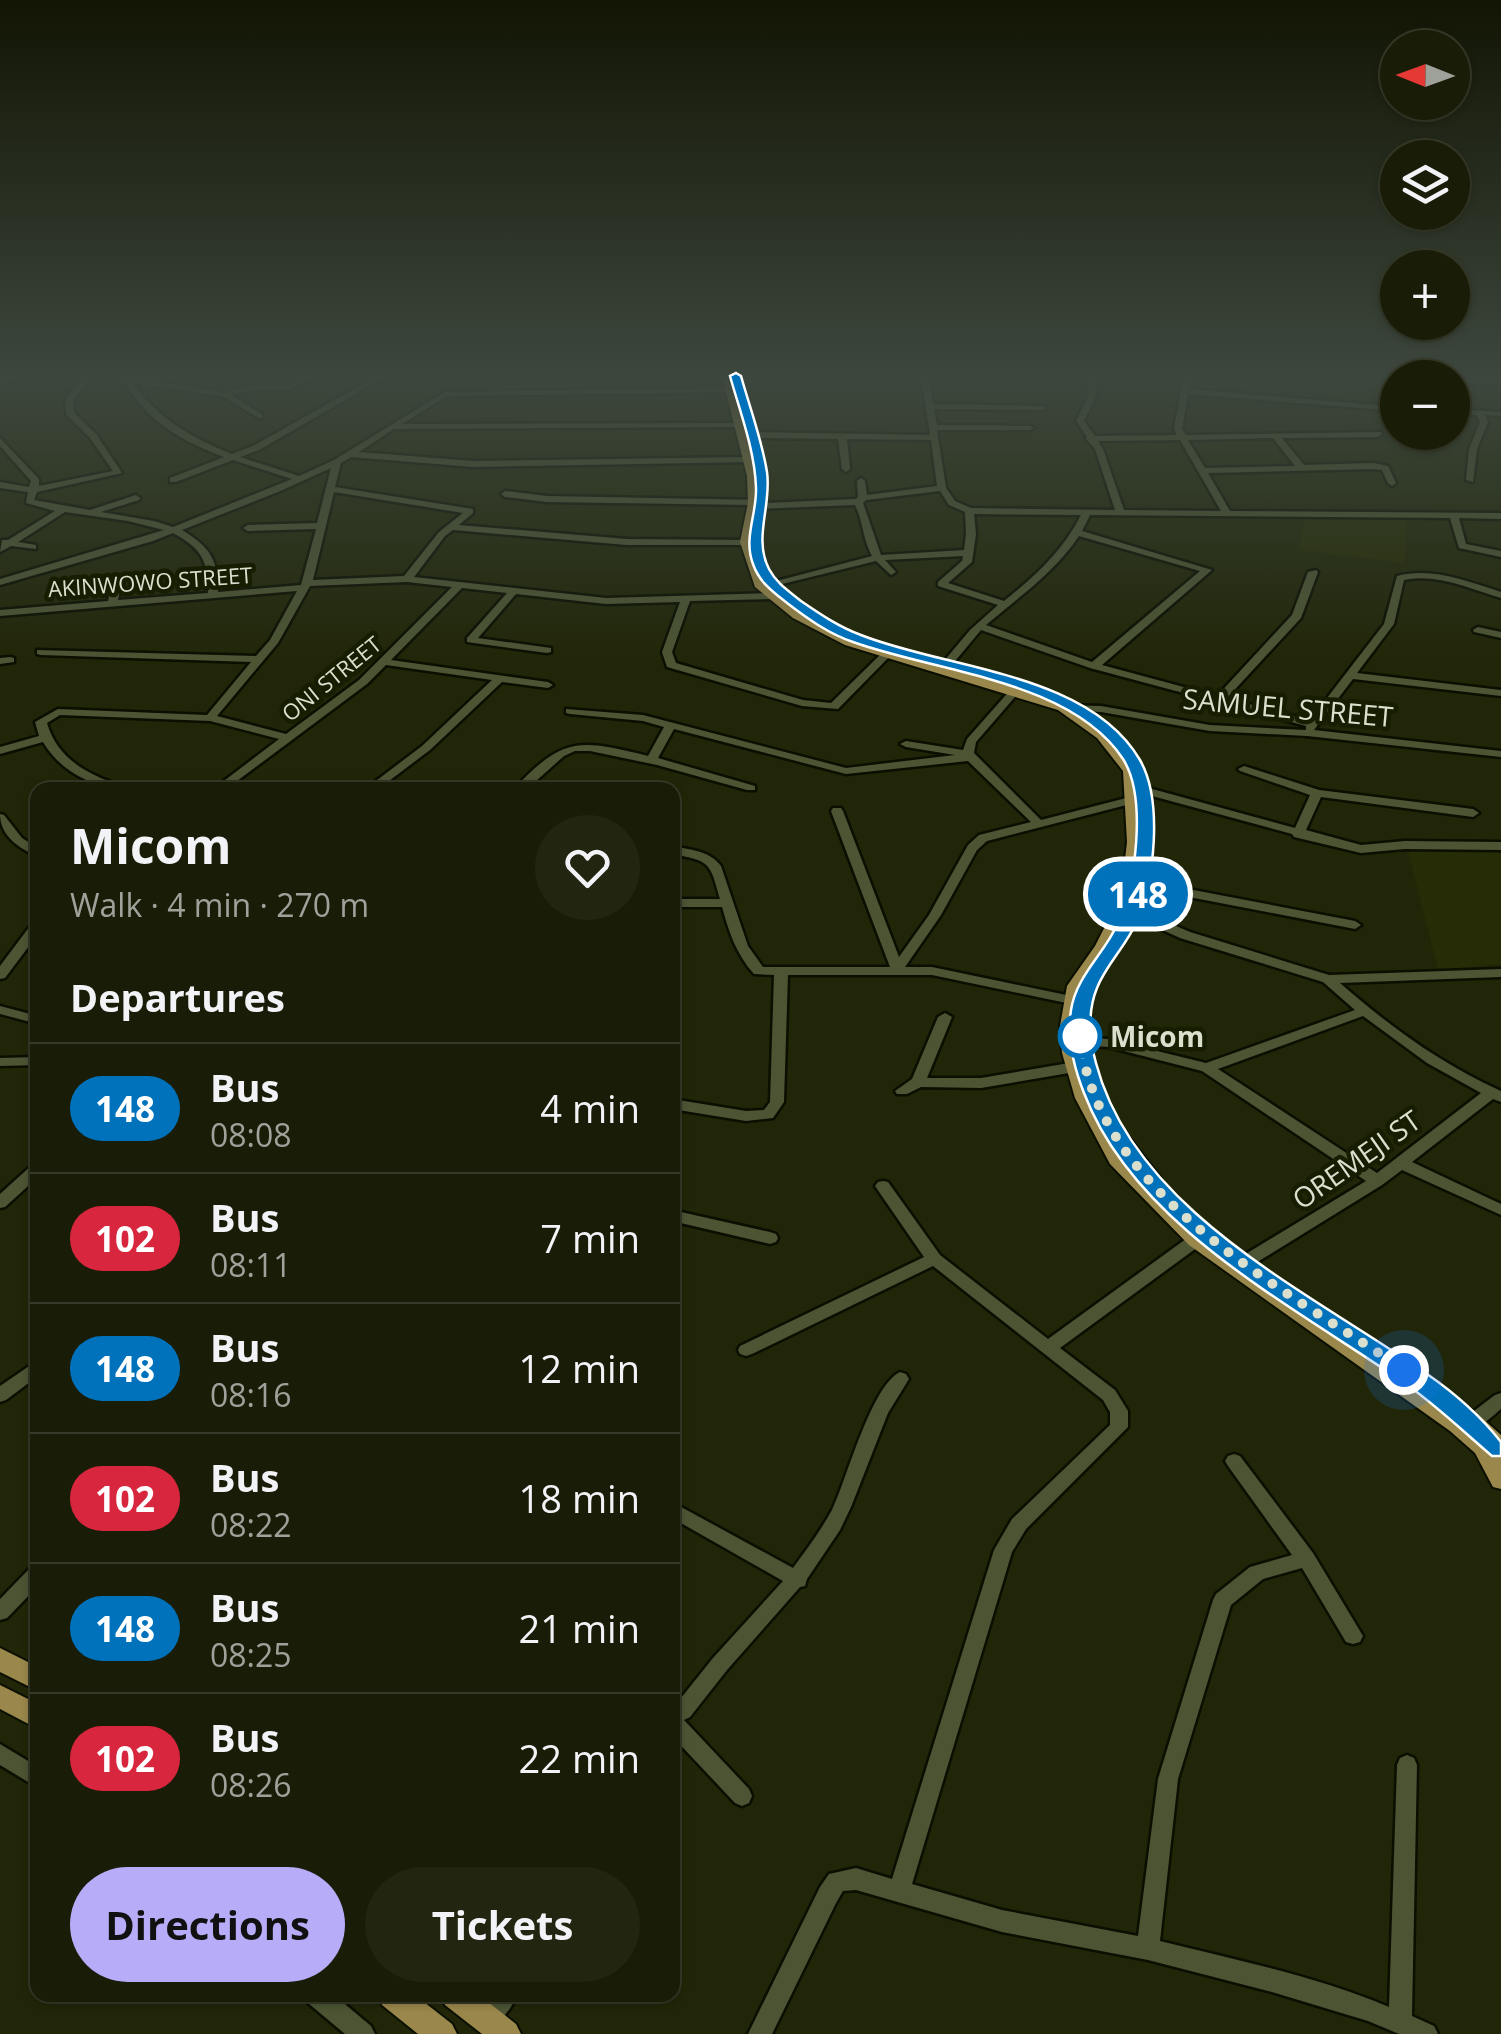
<!DOCTYPE html>
<html lang="en">
<head>
<meta charset="utf-8">
<style>
	:root { --surface:#191c06; --page:#222510; --text:#f1f3f6; --muted:#9fa19b; --line:#373a28; --accent:#b6acf8 }
	body { margin:0; font-family:"Open Sans",sans-serif; background:var(--page); color:var(--text); height:100vh; display:flex; flex-direction:column; font-size:38px; white-space:nowrap }
	* { box-sizing:border-box; margin:0 }
	p { font-size:32px; color:var(--muted) }
	.icon { flex:none; width:55px; height:55px; fill:none; stroke:currentColor; stroke-width:2; stroke-linecap:round; stroke-linejoin:round }
	.map { position:relative; flex:1; overflow:hidden }
	.side { position:absolute; left:30px; top:782px; width:650px; height:1220px; display:flex; flex-direction:column; background:var(--surface); border-radius:20px; box-shadow:0 2px 8px #0004,0 0 0 2px var(--line) }
	.side>* { flex:none }
	.badge { padding:0 20px; border-radius:32px; font-size:35px; line-height:65px }
	.needle { width:65px; rotate:271deg }
	.fabs { position:absolute; left:1380px; top:30px; display:grid; gap:20px }
	.fabs a { display:grid; place-items:center; width:90px; height:90px; border-radius:50%; background:var(--surface); box-shadow:0 2px 8px #0004,0 0 0 2px var(--line); font-size:50px }
	.you { position:absolute; width:50px; height:50px; margin:-25px; border:8px solid #fff; border-radius:50%; background:#1a73e8; box-shadow:0 0 0 15px #1a73e833 }
	.map>.badge { position:absolute; translate:-50% -50%; box-shadow:0 0 0 5px #fff }
	h2 { padding:0 40px; font-size:38px; line-height:90px }
	.round { display:grid; place-items:center; flex:none; width:105px; height:105px; border-radius:52px; background:var(--page) }
	.overview { display:flex; align-items:center; justify-content:space-between; height:170px; padding:0 40px }
	h1 { font-size:48px; font-weight:700; line-height:75px }
	.primary-button { display:flex; gap:20px; margin-top:auto; padding:20px 40px }
	.primary-button a { flex:1; height:115px; border-radius:60px; background:var(--accent); color:#111; font-size:40px; font-weight:700; line-height:115px; text-align:center }
	.primary-button a+a { background:var(--page); color:var(--text) }
	ul { padding:0; list-style:none }
	li { display:flex; align-items:center; gap:30px; height:130px; padding:0 40px; border-top:2px solid var(--line) }
	li div { flex:1 }
	li b { display:block; font-size:38px }
	li em { font-style:normal }
	li .badge { min-width:110px; font-weight:700; text-align:center }
	.map>svg:first-child { display:block }
	.built { fill:#262c05 }
	.lines { fill:none; stroke-linecap:round; stroke-linejoin:round }
	.minor-casing { stroke:#0a0f00; stroke-width:5 }
	.major-casing { stroke:#0a0f00; stroke-width:4 }
	.minor { fill:#4c5434; fill-rule:evenodd }
	.major { fill:#9a874b; fill-rule:evenodd }
	.line { fill:#0072bc; stroke:#fff; stroke-width:2.5 }
	.walk { stroke:#dbdfcd; stroke-width:10; stroke-dasharray:0 18 }
	.stop-dot { fill:#fff; stroke:#0072bc; stroke-width:5 }
	.labels { text-anchor:middle; dominant-baseline:central; stroke-width:9; stroke-linejoin:round; paint-order:stroke }
	.far-street-label { font-size:22px; fill:#dbdfcd; stroke:#171d01 }
	.street-label { font-size:28px; fill:#dbdfcd; stroke:#171d01 }
	.stop-label { font-size:28px; font-weight:bold; fill:#dbdfcd; stroke:#171d01; text-anchor:start }
</style>
</head>
<body>
<div class="map">
<svg width="1501" height="2034" viewBox="0 0 1501 2034">
	<rect width="100%" height="100%" fill="#212608"/>
	<g class="built">
		<polygon points="1304,518 1407,520 1405,563 1299,550"/>
		<polygon points="1501,850 1501,964 1438,970 1408,851"/>
	</g>
	<g class="lines">
		<g class="minor-casing">
			<g id="minor">
				<polygon points="8,376 18,376 0,387 0,382"/>
				<path d="M136 376 134 378 224 392 253 386 290 385 303 376H313L292 389 253 390 231 395 262 414V418H259L222 396 133 383C158 419 192 438 232 454L253 446 377 376H387L259 450 240 457 299 476 334 460 445 392 732 388V392H729L447 396 402 424 740 423 744 425 740 427 394 429 359 452 473 461 749 457 753 460 752 462 473 467 351 457 341 463 335 487 473 509V513L459 525 627 539 749 540 751 542 746 545H627L453 530 445 536 414 577 606 598 772 593 777 596 772 599 690 601 672 652 676 663 803 700 831 703 883 652H891L892 654 838 709 802 706 667 667 662 652 680 602 606 604 516 594 478 638 551 648V652L547 653 467 642V638L507 593 462 588 391 660 548 682 553 685 548 688 502 682 430 750 377 790H364L422 746 492 680 386 665 367 684 225 790H212L279 739 210 721 60 715 47 723C58 762 95 779 132 788L134 790C98 790 62 774 43 742L0 754V747L39 736 35 722 58 709 207 715 251 662 41 655 37 654V650L256 656 270 640 297 591 0 616V610L108 601 111 586 116 583 121 586 118 600 208 593C208 560 202 549 173 533L153 541 0 585V579L164 530 128 521 65 512 18 542 36 545V549L11 546 0 552 2 540H8L55 511 26 503 28 492 0 488V482L29 487 31 481 0 446V438L39 479V486L113 471 90 438 66 414 65 401 80 380 87 382 73 401 74 413 96 434 122 473 37 492 34 500 90 510 136 495 140 498 139 500 101 512 154 521 173 527 292 479 233 460 176 482H170V478L224 457C193 445 163 431 141 405 134 397 128 387 121 379ZM331 468 317 523 248 525 243 528 248 531 316 529 301 585 218 592C218 559 210 547 182 530L278 492ZM334 492 463 513 439 532 404 576 313 580ZM407 582 452 587 359 680 286 734 217 716 278 643 310 586Z"/>
				<path d="M921 376H929L933 404 1042 406 1046 408 1042 410 934 409 937 425 1030 426 1034 428 1030 430H937L946 488 955 501 971 508 1115 510 1095 449 1086 439 1087 437 1076 421 1088 396 1089 376H1097L1096 396 1084 421 1095 436 1177 435 1174 429 1183 376H1191L1189 389 1398 407V411L1188 394 1182 429 1186 435 1381 432 1382 434 1378 437 1282 438 1304 465 1373 463 1388 466 1396 483 1392 486 1388 483 1382 470 1373 469 1208 473 1230 511 1501 513V519L1459 518 1466 544 1501 551V557L1459 548 1450 518 1090 515 1082 531 1212 570 1102 665 1217 696 1292 615 1308 572 1316 570 1318 572 1301 618 1227 698 1310 720 1384 624 1397 576C1433 567 1466 581 1501 592V598C1470 589 1437 573 1404 580L1394 624 1357 673 1501 690V696L1353 679 1314 730 1501 751V757L1307 736 1210 731 1101 712 1063 710 1059 709V705L1101 706 1210 725 1306 730V726L1090 668 981 630 946 672H938V668L970 630 998 605 938 586V582L962 561 963 556 885 560 896 572 891 575 876 561 770 587 765 584 872 556C863 540 863 521 855 505L754 509 750 505 547 502 505 497 501 494 505 491 547 496 762 500 766 503 856 499 858 497 857 481 861 478 865 481 867 495 937 486 931 440 847 439 850 469 846 472 842 469 838 439 754 438 750 435 754 432 930 435ZM1273 438 1295 466 1205 468 1188 440ZM1180 440 1221 511 1124 510 1103 449 1098 441ZM940 491 949 505 965 512 966 534 964 550 881 555 863 503 866 500ZM974 514 1081 515C1063 551 1035 576 1004 601L948 583 972 562 976 534ZM1079 536 1200 571 1092 662 986 625C1019 597 1054 573 1079 536Z"/>
				<polygon points="1389,376 1415,376 1416,378 1398,379"/>
				<polygon points="1452,378 1501,381 1501,385 1452,382"/>
				<polygon points="1452,409 1501,412 1501,416 1485,415 1488,422 1477,449 1473,482 1466,480 1469,449 1480,422 1477,415 1452,413"/>
				<polygon points="1478,627 1501,632 1501,638 1474,632 1473,630"/>
				<polygon points="10,657 14,658 14,662 0,664 0,658"/>
				<path d="M1016 687 1021 690 976 742 974 753 1041 820 1134 796 1140 800 1138 802 987 841 977 850 941 915 905 967H932L1081 998 1088 1002 1086 1005 1081 1006 932 975H788L784 1102 773 1118 746 1121 672 1109V1099L746 1111 764 1110 770 1102 774 975 754 974C736 954 729 932 722 907H672V899H720C710 862 710 861 672 854V846C690 850 709 850 721 866L748 946 763 967H890L831 811 833 808H841L843 811 899 957 929 915 968 845 979 835 1031 822 968 761 846 774 674 729 658 758 755 786V790H747L657 765 590 751H575L564 756 526 790H513C563 736 579 739 648 756L664 727 643 721 570 714 566 713V709L643 715 846 768 955 755 906 747 900 744 906 741 963 750 967 739 1012 688Z"/>
				<polygon points="1244,766 1319,790 1473,809 1479,813 1473,817 1321,797 1306,830 1361,845 1405,841 1501,842 1501,850 1405,849 1361,853 1294,837 1292,834 1141,793 1139,791 1145,787 1295,828 1310,795 1240,771 1238,769"/>
				<path d="M0 814 4 815 22 838 38 848V857C19 848 0 836 0 814Z"/>
				<polygon points="1141,880 1355,921 1361,925 1355,929 1137,887 1135,884"/>
				<path d="M1132 907 1190 932 1329 975 1501 969V977L1340 983C1389 1026 1441 1064 1501 1091V1102L1493 1099 1412 1162 1501 1204V1215L1402 1170 1382 1185 1251 1266H1239L1237 1262 1239 1258 1366 1181 1202 1071 1108 1047 1069 1044 1062 1040 1069 1036 1108 1039 1206 1063 1355 1010 1323 982 1180 938 1127 914 1126 911ZM1363 1016 1427 1063 1481 1093 1377 1173 1218 1069Z"/>
				<polygon points="38,921 38,934 5,978 0,979 0,966 33,922"/>
				<polygon points="0,1006 38,1016 38,1024 0,1014"/>
				<polygon points="945,1013 952,1017 927,1078 981,1078 1075,1062 1082,1067 1075,1072 981,1088 921,1087 907,1094 897,1094 895,1091 912,1079 938,1017"/>
				<polygon points="38,1057 38,1065 0,1066 0,1058"/>
				<polygon points="38,1163 38,1177 5,1207 0,1208 0,1194 33,1164"/>
				<path d="M883 1181 888 1182 940 1255 1048 1339 1190 1236H1202L1204 1240 1202 1244 1060 1348 1115 1390 1128 1411V1427L1026 1529 1012 1552 912 1884 1002 1910 1138 1936 1158 1779 1213 1600 1216 1594 1250 1567 1292 1555 1228 1466 1225 1461 1228 1456 1234 1454 1240 1456 1313 1553 1363 1636 1360 1642 1353 1644 1346 1642 1302 1568 1263 1579 1231 1605 1178 1779 1160 1941C1236 1960 1316 1976 1389 2007L1397 1765 1400 1758 1407 1755 1414 1758 1417 1765 1412 2016 1434 2026 1438 2034H1399L1368 2021 1272 1992 1148 1960 1002 1932 856 1890 843 1891 836 1903 772 2034H748L820 1887 829 1874 856 1868 892 1879 994 1550 1012 1519 1110 1425V1412L1103 1400 933 1266 752 1354 746 1356 740 1354 738 1350 740 1346 924 1257 875 1186 878 1182Z"/>
				<polygon points="672,1210 770,1232 776,1234 778,1238 776,1242 770,1244 672,1221"/>
				<polygon points="38,1360 38,1376 6,1400 0,1402 0,1386"/>
				<path d="M900 1372 906 1374 909 1379 888 1413 851 1507 840 1530 807 1579 805 1586 800 1587 727 1670 690 1717 684 1720 749 1789 752 1796 749 1803 742 1806 735 1803 672 1736V1704L677 1703 713 1658 783 1581 672 1518V1502L793 1568C807 1549 821 1530 832 1510 847 1479 871 1386 900 1372Z"/>
				<path d="M1501 1393V1409C1491 1417 1479 1431 1466 1427L1463 1422 1466 1417 1495 1395Z"/>
				<polygon points="38,1565 38,1586 7,1618 0,1620 0,1599 31,1567"/>
				<polygon points="0,1744 38,1767 38,1788 0,1765"/>
				<polygon points="305,1995 334,1995 371,2026 375,2034 345,2034 308,2003"/>
				<path d="M491 1995H517C512 2008 500 2024 487 2029L479 2026 476 2018 479 2010Z"/>
			</g>
		</g>
		<g class="major-casing">
			<g id="major">
				<polygon points="722,376 732,376 759,476 760,503 752,542 765,582 803,612 855,639 1068,704 1107,732 1137,771 1143,842 1137,895 1111,946 1085,986 1078,1026 1080,1053 1093,1098 1104,1118 1115,1119 1163,1181 1166,1186 1160,1191 1203,1235 1370,1352 1380,1346 1388,1348 1480,1416 1501,1435 1501,1489 1493,1487 1475,1453 1450,1431 1189,1245 1110,1164 1075,1098 1062,1053 1060,1026 1067,986 1095,946 1121,895 1127,842 1123,771 1097,738 1058,710 845,645 793,618 755,587 740,542 748,503 747,476"/>
				<polygon points="0,1648 38,1667 38,1691 0,1672"/>
				<polygon points="0,1685 38,1704 38,1729 0,1709"/>
				<polygon points="378,1995 415,1995 452,2024 457,2034 418,2034 382,2005"/>
				<polygon points="441,1995 479,1995 516,2024 521,2034 482,2034 445,2005"/>
			</g>
		</g>
		<use href="#minor" class="minor"/>
		<use href="#major" class="major"/>
	</g>
	<linearGradient id="sky" x2="0" y2="1"><stop stop-color="#121504"/><stop offset="0.57" stop-color="#3d473d"/><stop offset="1" stop-color="#3d473d" stop-opacity="0"/></linearGradient>
	<rect width="1501" height="661" fill="url(#sky)"/>
	<path class="line" d="M736 373 741 376C750 408 762 440 767 472 772 505 753 538 769 569 777 584 789 591 801 601 820 614 839 627 861 635 946 669 1089 672 1140 760 1163 800 1155 882 1136 923 1126 946 1106 965 1097 988 1087 1013 1089 1038 1096 1063 1135 1212 1310 1292 1427 1374 1456 1394 1483 1419 1501 1442V1456H1492C1465 1433 1439 1408 1410 1387 1298 1308 1135 1228 1084 1093 1074 1068 1067 1037 1071 1010 1076 976 1105 953 1118 923 1136 884 1147 797 1123 759 1071 680 936 672 853 642 829 634 808 619 787 603 773 592 759 582 753 564 743 538 757 514 756 488 755 451 740 412 730 376Z"/>
	<g class="lines">
		<path class="walk" d="M1080 1036C1096 1196 1285 1288 1404 1370"/>
	</g>
	<circle class="stop-dot" cx="1080" cy="1036" r="20"/>
	<g class="labels">
		<g class="far-street-label">
			<text transform="translate(150 581) rotate(-4)">AKINWOWO STREET</text>
			<text transform="translate(331 678) rotate(-39)">ONI STREET</text>
		</g>
		<g class="street-label">
			<text transform="translate(1288 707) rotate(5)">SAMUEL STREET</text>
			<text transform="translate(1356 1159) rotate(-35)">OREMEJI ST</text>
		</g>
		<g class="stop-label">
			<text x="1110" y="1036">Micom</text>
		</g>
	</g>
</svg>
<div class="fabs">
<a><svg class="needle" viewBox="-14 -14 28 28"><path d="M0-13l5 13h-10z" fill="#e53935"/><path d="M0 13l5-13h-10z" fill="#9fa19b"/></svg></a>
<a><svg class="icon" aria-label="layers" viewBox="0 0 24 24"><path d="M12 4l9 5-9 5-9-5zM3 14l9 5 9-5"/></svg></a>
<a>+</a>
<a>−</a>
</div>
<div class="you" style="left:1404px;top:1370px"></div>
<b class="badge" style="left:1138px;top:894px;background:#0072bc;color:#fff">148</b>
<section class="side">
<div class="overview"><div><h1>Micom</h1><p>Walk · 4 min · 270 m</p></div><a class="round"><svg class="icon" aria-label="heart" viewBox="0 0 24 24"><path d="M12 20l-8-8c-3-5 5-10 8-4 3-6 11-1 8 4z"/></svg></a></div>
<h2>Departures</h2>
<ul>
<li><span class="badge" style="background:#0072bc;color:#fff">148</span><div><b>Bus</b><p>08:08</p></div><em>4 min</em></li>
<li><span class="badge" style="background:#d7263d;color:#fff">102</span><div><b>Bus</b><p>08:11</p></div><em>7 min</em></li>
<li><span class="badge" style="background:#0072bc;color:#fff">148</span><div><b>Bus</b><p>08:16</p></div><em>12 min</em></li>
<li><span class="badge" style="background:#d7263d;color:#fff">102</span><div><b>Bus</b><p>08:22</p></div><em>18 min</em></li>
<li><span class="badge" style="background:#0072bc;color:#fff">148</span><div><b>Bus</b><p>08:25</p></div><em>21 min</em></li>
<li><span class="badge" style="background:#d7263d;color:#fff">102</span><div><b>Bus</b><p>08:26</p></div><em>22 min</em></li>
</ul>
<div class="primary-button"><a>Directions</a><a>Tickets</a></div>
</section>
</div>
</body>
</html>
